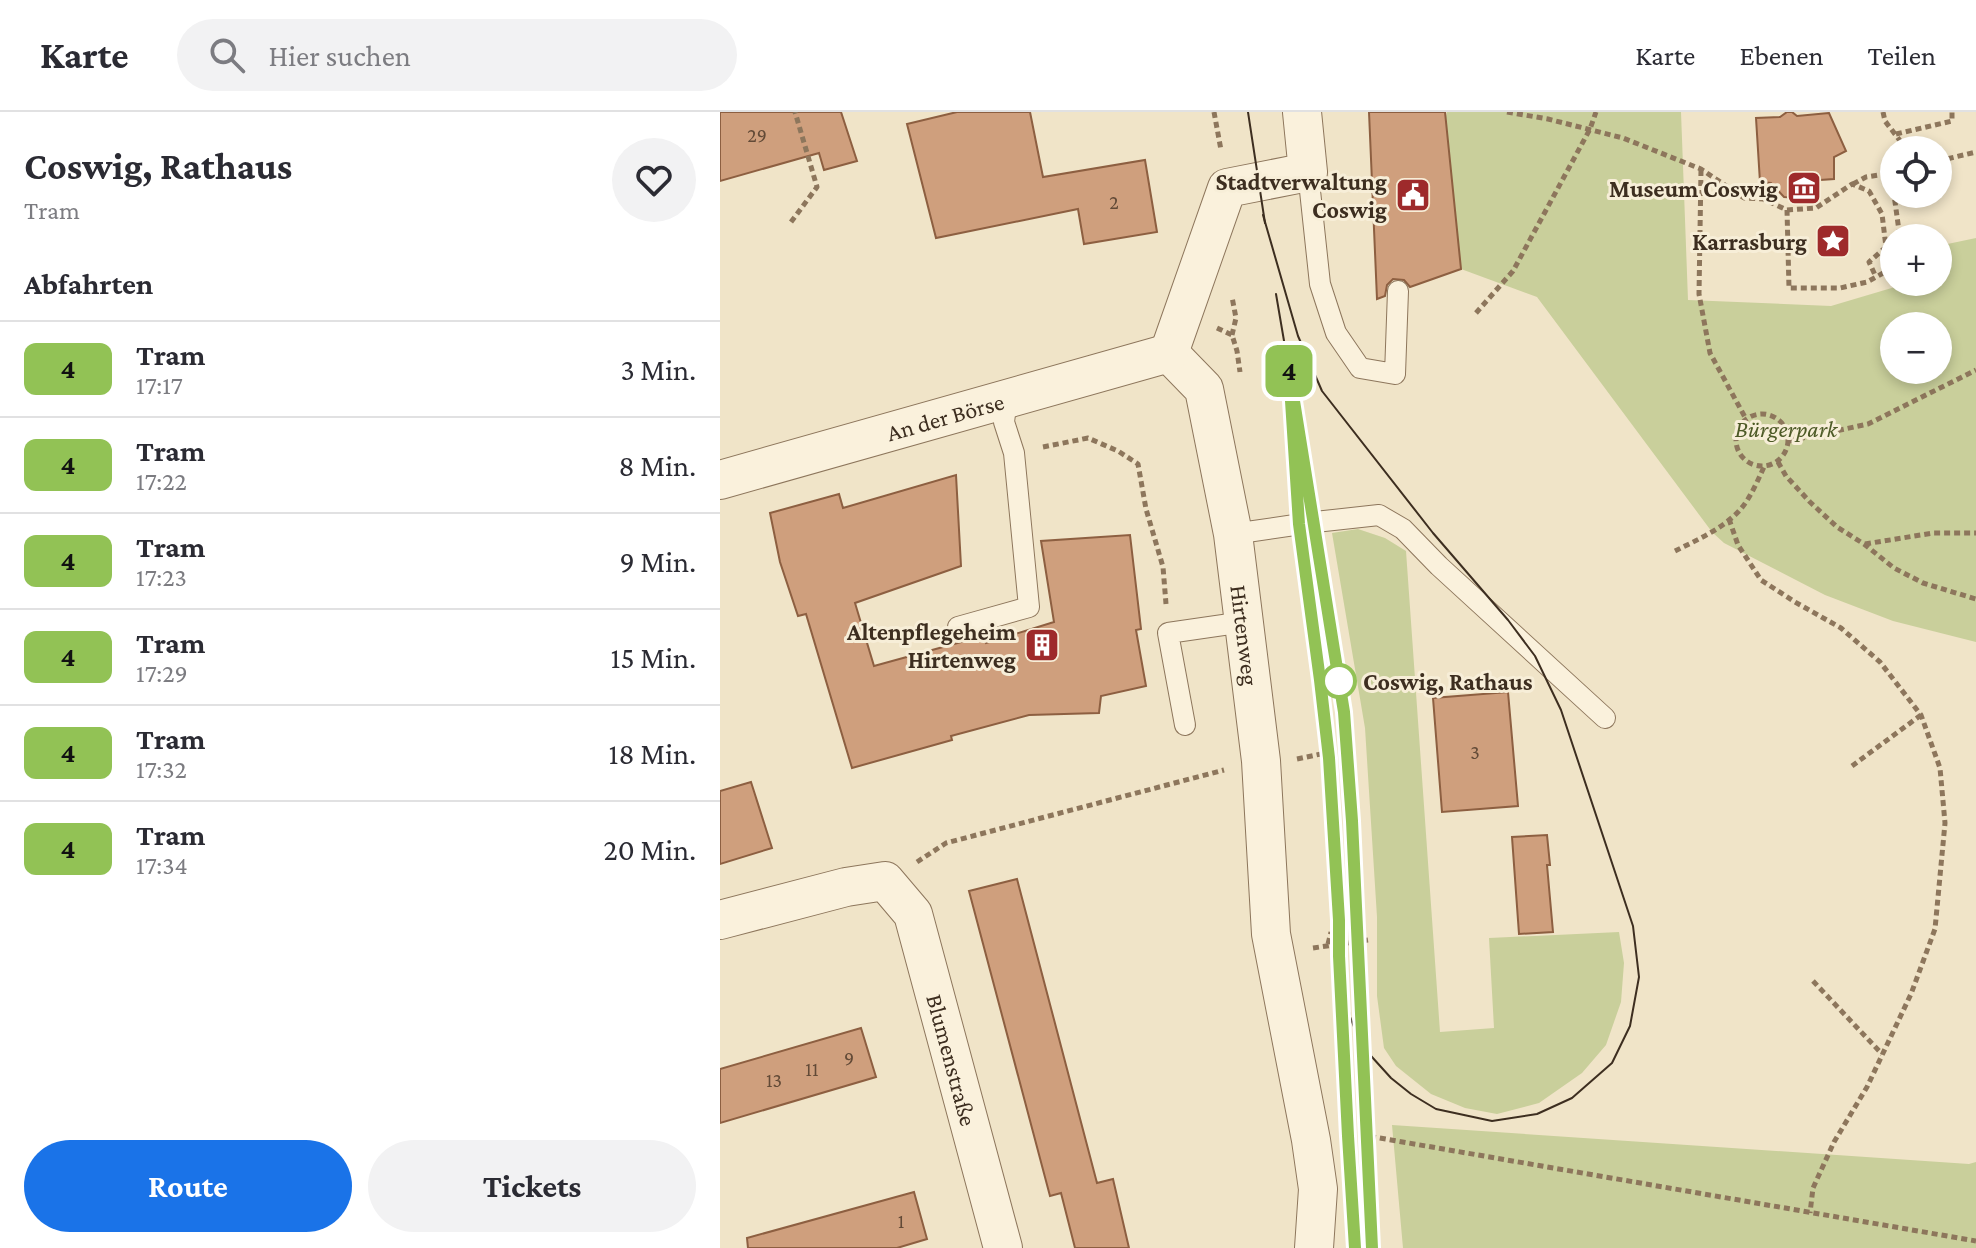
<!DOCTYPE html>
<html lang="de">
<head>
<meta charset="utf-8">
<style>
	:root { --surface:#fff; --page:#f2f2f3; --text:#2b2b33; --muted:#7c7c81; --line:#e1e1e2; --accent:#1a73e8 }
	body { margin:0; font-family:"Crimson Pro",serif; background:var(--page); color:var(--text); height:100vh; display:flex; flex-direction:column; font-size:30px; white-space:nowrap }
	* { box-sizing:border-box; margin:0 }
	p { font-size:26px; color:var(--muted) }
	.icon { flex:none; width:44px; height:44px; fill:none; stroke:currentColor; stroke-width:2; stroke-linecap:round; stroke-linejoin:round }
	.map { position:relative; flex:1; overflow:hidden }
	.details { display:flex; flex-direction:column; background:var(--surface); width:720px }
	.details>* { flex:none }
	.badge { padding:0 16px; border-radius:12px; font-size:28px; line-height:52px }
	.buttons { position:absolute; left:1160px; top:24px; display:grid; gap:16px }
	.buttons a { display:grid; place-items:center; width:72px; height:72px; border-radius:50%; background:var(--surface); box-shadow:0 4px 12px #0003; font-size:40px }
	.map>.badge { position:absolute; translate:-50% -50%; box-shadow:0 0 0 4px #fff }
	h2 { padding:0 24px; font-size:30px; line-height:72px }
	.round { display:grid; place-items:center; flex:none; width:84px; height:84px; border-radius:42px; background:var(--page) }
	.summary { display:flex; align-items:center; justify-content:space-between; height:136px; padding:0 24px }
	h1 { font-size:38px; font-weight:700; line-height:60px }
	.cta { display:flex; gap:16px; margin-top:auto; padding:16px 24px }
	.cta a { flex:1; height:92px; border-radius:48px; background:var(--accent); color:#fff; font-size:32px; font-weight:700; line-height:92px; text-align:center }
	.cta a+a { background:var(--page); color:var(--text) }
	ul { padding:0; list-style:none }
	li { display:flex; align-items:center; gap:24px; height:96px; padding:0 24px; border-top:2px solid var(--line) }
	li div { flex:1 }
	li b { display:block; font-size:30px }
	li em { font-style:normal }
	li .badge { min-width:88px; font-weight:700; text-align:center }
	header { display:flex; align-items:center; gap:48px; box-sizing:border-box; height:112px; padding:0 40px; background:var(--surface); border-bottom:2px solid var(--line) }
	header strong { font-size:38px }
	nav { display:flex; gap:44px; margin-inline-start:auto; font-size:28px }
	.search { width:560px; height:72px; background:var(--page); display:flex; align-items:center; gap:20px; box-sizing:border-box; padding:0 28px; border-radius:44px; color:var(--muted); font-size:30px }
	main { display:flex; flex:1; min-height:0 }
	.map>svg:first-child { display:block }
	.green { fill:#c9cf9b; fill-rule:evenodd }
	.building { fill:#cf9f7d; stroke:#8d5f41; stroke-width:2 }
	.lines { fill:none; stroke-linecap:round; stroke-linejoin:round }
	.service-casing { stroke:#8d765c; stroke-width:22 }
	.minor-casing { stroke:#8d765c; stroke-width:40 }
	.path { stroke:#8d765c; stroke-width:5; stroke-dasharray:6 4; stroke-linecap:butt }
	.service { stroke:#faf1dc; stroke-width:20 }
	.minor { stroke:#faf1dc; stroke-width:38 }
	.tram { stroke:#3d2e20; stroke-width:2 }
	.line-casing { stroke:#fff; stroke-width:18 }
	.line { stroke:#92c255; stroke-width:12 }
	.stop-dot { fill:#fff; stroke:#92c255; stroke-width:4 }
	.labels { text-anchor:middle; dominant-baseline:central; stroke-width:6; stroke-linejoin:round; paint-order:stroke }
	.number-label { font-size:20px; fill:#624a37 }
	.poi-label { font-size:24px; font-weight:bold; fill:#3d2e20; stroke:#f7eed8; text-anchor:end }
	.street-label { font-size:24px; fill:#3d2e20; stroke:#f7eed8 }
	.park-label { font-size:24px; font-style:italic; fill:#4d5a26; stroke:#f7eed8 }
	.stop-label { font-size:24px; font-weight:bold; fill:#3d2e20; stroke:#f7eed8; text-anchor:start }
</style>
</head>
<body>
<header>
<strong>Karte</strong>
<div class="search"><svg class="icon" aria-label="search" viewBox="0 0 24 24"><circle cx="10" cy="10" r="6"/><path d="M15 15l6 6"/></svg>Hier suchen</div>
<nav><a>Karte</a><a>Ebenen</a><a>Teilen</a></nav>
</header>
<main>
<section class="details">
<div class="summary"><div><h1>Coswig, Rathaus</h1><p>Tram</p></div><a class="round"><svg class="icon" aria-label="heart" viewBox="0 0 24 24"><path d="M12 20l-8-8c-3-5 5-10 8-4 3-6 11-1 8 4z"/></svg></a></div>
<h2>Abfahrten</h2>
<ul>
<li><span class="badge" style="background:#92c255;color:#111">4</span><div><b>Tram</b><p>17:17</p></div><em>3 Min.</em></li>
<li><span class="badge" style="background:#92c255;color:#111">4</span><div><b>Tram</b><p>17:22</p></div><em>8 Min.</em></li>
<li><span class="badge" style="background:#92c255;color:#111">4</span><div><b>Tram</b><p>17:23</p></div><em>9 Min.</em></li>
<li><span class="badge" style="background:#92c255;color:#111">4</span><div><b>Tram</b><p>17:29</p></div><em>15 Min.</em></li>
<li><span class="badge" style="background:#92c255;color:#111">4</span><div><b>Tram</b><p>17:32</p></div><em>18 Min.</em></li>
<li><span class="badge" style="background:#92c255;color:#111">4</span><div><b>Tram</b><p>17:34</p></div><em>20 Min.</em></li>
</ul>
<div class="cta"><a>Route</a><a>Tickets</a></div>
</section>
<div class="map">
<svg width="1256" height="1136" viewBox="0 0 1256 1136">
	<rect width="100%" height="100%" fill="#f0e4c8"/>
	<g class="green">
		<path d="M727 0H961L968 188 1111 194 1175 175 1179 170H1218V134L1256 126V530L1173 509 1105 483 1004 431 992 420 817 185 741 157 725 8ZM1174 214H1218V258H1174Z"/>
		<polygon points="638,417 665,426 686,439 720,920 774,916 769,826 899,820 904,851 901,890 886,933 862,961 819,991 777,1002 745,996 711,982 676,954 664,936 657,884 657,805 645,616 612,421"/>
		<polygon points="672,1013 1249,1052 1256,1050 1256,1136 683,1136"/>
	</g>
	<g class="building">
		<polygon points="0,0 121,0 137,49 104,58 99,41 0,69"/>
		<polygon points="237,0 310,0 323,65 425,48 437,120 364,132 358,97 216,126 187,12"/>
		<polygon points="649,0 725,0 741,157 690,175 684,168 673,167 667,173 665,184 657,187"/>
		<polygon points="1067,0 1072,0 1077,4 1109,1 1126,39 1114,45 1114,67 1100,68 1078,86 1064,85 1051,71 1040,70 1036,6 1060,5"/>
		<polygon points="236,363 241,454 135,491 154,554 263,524 266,531 334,510 321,429 410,423 421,517 416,518 426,574 381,584 379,601 309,603 231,624 232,628 132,656 86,502 78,504 60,450 50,401 119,382 123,396"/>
		<polygon points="788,580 798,694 722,700 713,586"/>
		<polygon points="31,670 52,736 0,752 0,679"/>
		<polygon points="827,723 830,753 827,753 833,820 799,822 792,725"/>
		<polygon points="297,767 377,1071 393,1067 409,1136 355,1136 341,1081 330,1084 249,779"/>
		<polygon points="141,916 156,965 0,1011 0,957"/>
		<polygon points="194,1080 207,1127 177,1136 28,1136 27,1126"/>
	</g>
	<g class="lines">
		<g class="service-casing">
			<g id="service">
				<polyline points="588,60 600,172 616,221 640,256 675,262 678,179"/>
				<polyline points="513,422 595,410 659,403 683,417 719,454 885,606"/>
				<polyline points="238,515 309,495 294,341 284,310 287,286"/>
				<polyline points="465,613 448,521 524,510"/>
			</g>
		</g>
		<g class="minor-casing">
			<g id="minor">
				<path id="s1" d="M449 241 484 277 513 422 541 649 551 822 591 1028 598 1077 594 1136"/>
				<polyline points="449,241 507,76 588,60 582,0"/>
				<path id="s2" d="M0 368 449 241"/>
				<path id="s3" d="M0 808 126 775 165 769 193 802 283 1136"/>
			</g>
		</g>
		<g class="path">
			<polyline points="494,0 501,38"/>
			<polyline points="787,0 828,7 903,26 981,57 1024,86 1043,87 1067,98 1069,176 1120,176 1147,170 1174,155"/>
			<polyline points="1163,0 1165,9 1187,38"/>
			<polyline points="1176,22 1232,9 1232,0"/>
			<polyline points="1218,49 1256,40"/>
			<polyline points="981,58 979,182 990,241 1026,307"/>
			<polyline points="1174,60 1171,61 1180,126"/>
			<polyline points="1133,72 1146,65 1171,61"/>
			<polyline points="1067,98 1096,96 1132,72 1149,79 1162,102 1166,135 1149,150 1156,165"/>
			<polyline points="71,110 97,75 75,0"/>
			<polyline points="756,201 793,159 870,17 876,0"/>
			<polyline points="497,216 512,223 517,239 520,260"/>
			<polyline points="512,223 516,206 512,185"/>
			<circle cx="1042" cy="328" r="26"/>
			<polyline points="1069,329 1148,312 1256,258"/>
			<polyline points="323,335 368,326 398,339 418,352 426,397 443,455 446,492"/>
			<polyline points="1058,350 1066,364 1090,390 1117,415 1144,432 1174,456 1203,471 1256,487"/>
			<polyline points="1009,407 1018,433 1041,468 1075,490 1121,516 1160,550 1201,603 1220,656 1225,711 1215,817 1191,882 1147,975 1114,1030 1093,1076 1090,1101"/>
			<polyline points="1145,432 1213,421 1256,421"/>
			<path d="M955 439C977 428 1002 417 1019 399 1030 387 1037 370 1044 355"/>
			<polyline points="577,647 601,642"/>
			<polyline points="1132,654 1201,603"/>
			<polyline points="197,750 226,731 504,658"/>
			<polyline points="608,832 611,820"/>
			<polyline points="593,836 648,828"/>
			<polyline points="1093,869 1162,942"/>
			<polyline points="630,1024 648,1024 1256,1129"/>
		</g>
		<use href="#service" class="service"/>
		<use href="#minor" class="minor"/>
		<g class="tram">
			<polyline points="528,0 545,111"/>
			<polyline points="543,103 578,224 602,279 713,421 788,508 815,544 841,598 913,814 919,865 910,914 892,951 852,986 817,1002 772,1009 716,997 691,982 671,966 642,934 630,905 619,844"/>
			<polyline points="556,182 595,410 624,600 632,709 652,1136"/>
			<polyline points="575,350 579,412 600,568 609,646 619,808 619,852"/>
			<polyline points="621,896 628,1024 635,1136"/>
		</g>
	</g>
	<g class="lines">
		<g class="line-casing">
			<polyline id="line" points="635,1136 628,1024 619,844 619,808 609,646 600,568 579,412 569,258 624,600 632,709 652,1136"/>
		</g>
		<use href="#line" class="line"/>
	</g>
	<defs>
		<g id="museum-square" transform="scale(1.8)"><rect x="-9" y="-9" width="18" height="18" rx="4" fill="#9e2a2b" stroke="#f7eed8"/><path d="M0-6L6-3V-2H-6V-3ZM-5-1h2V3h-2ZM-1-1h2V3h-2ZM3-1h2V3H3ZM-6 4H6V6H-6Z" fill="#fff"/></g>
		<g id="civic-square" transform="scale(1.8)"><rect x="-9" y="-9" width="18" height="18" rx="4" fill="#9e2a2b" stroke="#f7eed8"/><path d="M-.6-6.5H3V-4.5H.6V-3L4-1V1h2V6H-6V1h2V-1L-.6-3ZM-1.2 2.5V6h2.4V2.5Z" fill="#fff"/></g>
		<g id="sight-square" transform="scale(1.8)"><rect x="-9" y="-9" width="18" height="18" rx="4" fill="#9e2a2b" stroke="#f7eed8"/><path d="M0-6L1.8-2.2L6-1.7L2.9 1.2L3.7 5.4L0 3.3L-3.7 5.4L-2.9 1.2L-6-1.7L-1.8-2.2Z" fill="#fff"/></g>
		<g id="building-square" transform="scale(1.8)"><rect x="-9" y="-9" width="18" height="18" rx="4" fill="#9e2a2b" stroke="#f7eed8"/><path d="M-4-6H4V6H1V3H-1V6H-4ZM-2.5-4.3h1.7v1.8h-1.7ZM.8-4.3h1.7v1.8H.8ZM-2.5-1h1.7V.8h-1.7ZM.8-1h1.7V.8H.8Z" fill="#fff"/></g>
	</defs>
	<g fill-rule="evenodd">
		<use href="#museum-square" x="1084" y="76"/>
		<use href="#civic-square" x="693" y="83"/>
		<use href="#sight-square" x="1113" y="129"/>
		<use href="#building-square" x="322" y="533"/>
	</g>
	<circle class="stop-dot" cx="619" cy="569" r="16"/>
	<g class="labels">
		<g class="number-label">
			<text x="37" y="23">29</text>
			<text x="394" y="90">2</text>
			<text x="755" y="640">3</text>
			<text x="129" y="946">9</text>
			<text x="92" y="957">11</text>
			<text x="54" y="968">13</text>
			<text x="181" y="1109">1</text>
		</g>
		<g class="poi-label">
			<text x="667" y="69">Stadtverwaltung<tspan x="667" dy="28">Coswig</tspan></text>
			<text x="1058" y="76">Museum Coswig</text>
			<text x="1087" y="129">Karrasburg</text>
			<text x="296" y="519">Altenpflegeheim<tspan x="296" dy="28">Hirtenweg</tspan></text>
		</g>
		<g class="street-label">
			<text stroke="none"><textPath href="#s2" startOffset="234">An der Börse</textPath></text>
			<text stroke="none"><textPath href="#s1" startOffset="300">Hirtenweg</textPath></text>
			<text stroke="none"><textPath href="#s3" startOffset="364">Blumenstraße</textPath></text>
		</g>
		<g class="park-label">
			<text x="1066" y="316">Bürgerpark</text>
		</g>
		<g class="stop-label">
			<text x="643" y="569">Coswig, Rathaus</text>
		</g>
	</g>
</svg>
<div class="buttons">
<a><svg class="icon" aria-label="locate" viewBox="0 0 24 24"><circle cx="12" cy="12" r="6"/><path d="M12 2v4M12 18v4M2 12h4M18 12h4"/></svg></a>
<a>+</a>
<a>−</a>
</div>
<b class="badge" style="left:569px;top:259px;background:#92c255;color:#111">4</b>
</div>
</main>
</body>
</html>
